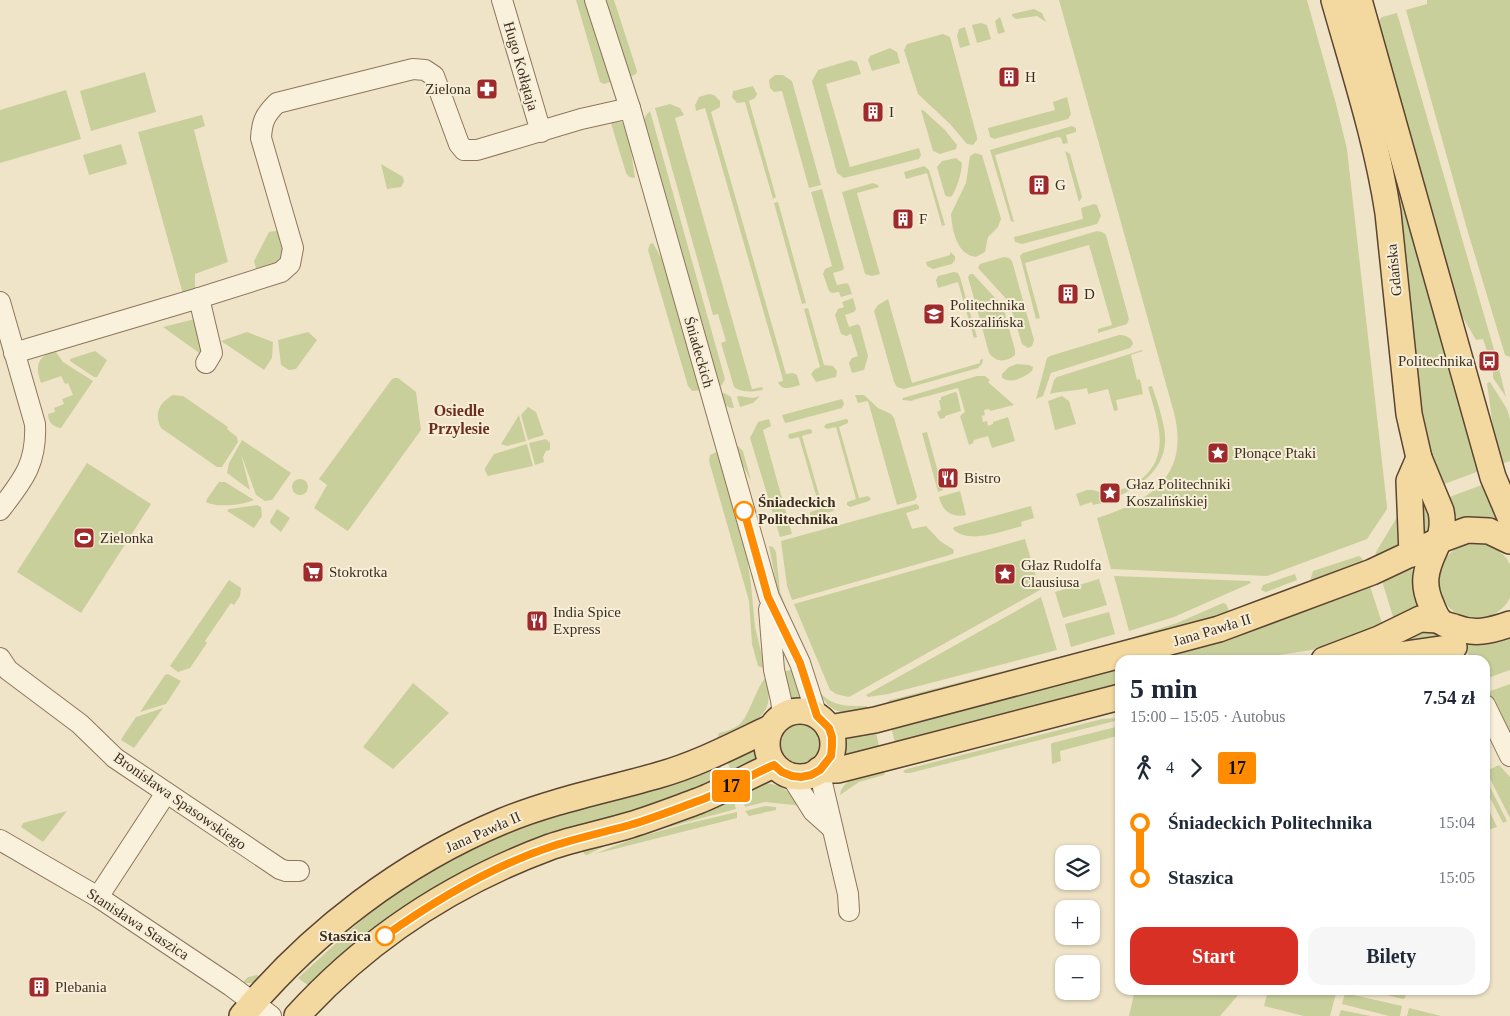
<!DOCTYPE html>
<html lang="pl">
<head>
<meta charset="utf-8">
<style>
	:root { --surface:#fff; --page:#f6f6f7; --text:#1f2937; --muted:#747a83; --accent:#d93025 }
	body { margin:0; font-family:"Times New Roman",serif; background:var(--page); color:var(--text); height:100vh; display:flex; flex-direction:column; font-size:19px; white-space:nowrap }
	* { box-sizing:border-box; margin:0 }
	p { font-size:16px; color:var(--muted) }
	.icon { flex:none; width:28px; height:28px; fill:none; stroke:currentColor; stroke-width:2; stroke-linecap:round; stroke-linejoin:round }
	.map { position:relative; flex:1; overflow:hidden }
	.panel { position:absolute; left:1115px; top:655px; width:375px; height:340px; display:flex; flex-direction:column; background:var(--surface); border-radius:15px; box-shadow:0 1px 4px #0004 }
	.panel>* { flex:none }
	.badge { padding:0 10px; border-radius:4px; font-size:18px; line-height:32px }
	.controls { position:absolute; left:1055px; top:845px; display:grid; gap:10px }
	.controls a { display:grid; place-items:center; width:45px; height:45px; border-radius:10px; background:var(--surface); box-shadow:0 1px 4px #0004; font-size:25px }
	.map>.badge { position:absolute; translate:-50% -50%; box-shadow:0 0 0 2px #fff }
	.legs { display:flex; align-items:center; gap:8px; height:55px; padding:0 15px; font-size:16px }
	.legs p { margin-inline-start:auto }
	.head { display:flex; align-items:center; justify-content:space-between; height:85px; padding:0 15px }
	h1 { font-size:28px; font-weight:800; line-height:38px }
	.action { display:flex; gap:10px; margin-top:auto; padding:10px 15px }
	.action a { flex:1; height:58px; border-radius:15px; background:var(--accent); color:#fff; font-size:20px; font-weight:800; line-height:58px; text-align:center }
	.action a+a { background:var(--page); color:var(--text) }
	ul { padding:0 15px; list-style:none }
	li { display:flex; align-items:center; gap:18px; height:55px; font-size:19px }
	li i { display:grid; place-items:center; width:8px; height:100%; margin:0 6px; background:currentColor }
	li i::after { content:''; width:12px; height:12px; margin:-6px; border:4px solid; border-radius:50%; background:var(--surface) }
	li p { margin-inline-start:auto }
	li:first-child i { background:linear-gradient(#0000 50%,currentColor 0) }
	li:last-child i { background:linear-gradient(currentColor 50%,#0000 0) }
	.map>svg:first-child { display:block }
	.green { fill:#c9cf9b }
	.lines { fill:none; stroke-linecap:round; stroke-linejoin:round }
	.minor-casing { stroke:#8d765c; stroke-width:22 }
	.major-casing { stroke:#5b4430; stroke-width:28 }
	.minor { stroke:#faf1dc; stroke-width:20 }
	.major { stroke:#f3d9a0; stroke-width:25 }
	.line-1-casing { stroke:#fff; stroke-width:11 }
	.line-1 { stroke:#ff8c00; stroke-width:8 }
	.stop-1-dot { fill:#fff; stroke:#ff8c00; stroke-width:2.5 }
	.labels { text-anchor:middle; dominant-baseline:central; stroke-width:4; stroke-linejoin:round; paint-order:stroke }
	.street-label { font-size:15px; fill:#3d2e20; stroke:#f7eed8 }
	.poi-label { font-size:15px; fill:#3d2e20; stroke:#f7eed8; text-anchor:start }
	.stop-label { font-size:15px; font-weight:bold; fill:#3d2e20; stroke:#f7eed8; text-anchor:start }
	.neighbourhood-label { font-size:16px; font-weight:bold; fill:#6b2e1e; stroke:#f7eed8 }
</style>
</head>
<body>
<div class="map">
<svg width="1510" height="1016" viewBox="0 0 1510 1016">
	<rect width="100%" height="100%" fill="#f0e4c8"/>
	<g class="green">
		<polygon points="576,0 587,0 613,81 604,84 600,82"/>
		<polygon points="603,0 614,0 637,71 636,74 628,78"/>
		<path d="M1059 0H1307L1336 104 1347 149 1387 506V509L1367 539 1267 576 1111 569 1097 518C1150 501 1190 476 1174 413Z"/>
		<polygon points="1427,0 1510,0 1510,357 1505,355 1467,229 1406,10 1427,4"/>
		<polygon points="1034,9 1042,13 1046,22 1037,16 1016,19 1012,16 1012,14"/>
		<polygon points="1397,13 1497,360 1491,363 1483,339 1476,340 1450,295 1377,23 1382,17"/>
		<polygon points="1000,17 1005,32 998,34 995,21"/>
		<polygon points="981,23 987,25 991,39 977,43 972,25"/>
		<polygon points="965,27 970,45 960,48 957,36 959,29"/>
		<polygon points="943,34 950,37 977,137 977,140 973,145 967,144 950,124 918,94 904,50 907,44"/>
		<polygon points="890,48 897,52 900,63 872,71 868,60 870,56"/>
		<polygon points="851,60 857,62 861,74 826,84 850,167 919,148 921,155 919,159 844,178 837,173 812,81 818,70"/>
		<polygon points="145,72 156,112 91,131 80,91"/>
		<polygon points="775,75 783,75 792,81 821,185 809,188 782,91 774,92 770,88 769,80"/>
		<polygon points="753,86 757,94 755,98 749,101 776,197 773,199 745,102 737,103 732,97 733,91"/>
		<polygon points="66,90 81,139 0,163 0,110"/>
		<path d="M709 94 714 95 720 101V107L711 112 786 374 793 373 797 375 800 385C792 387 782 392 778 382L783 381 782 376 705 108 696 111 695 105 699 97Z"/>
		<polygon points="1067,97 1071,114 1068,119 994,139 990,137 988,128 1055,110 1053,102"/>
		<path d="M670 104 680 108 684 115 675 118 752 389 762 387 763 390C753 392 742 393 734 387L721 343 726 341 718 314 713 315 655 108Z"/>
		<polygon points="921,110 923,110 945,130 957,145 956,149 940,154 933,151"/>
		<polygon points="650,111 725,379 722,385 717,387 643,123 646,115"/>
		<polygon points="202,115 205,126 194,130 228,262 195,274 195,291 183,294 138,132"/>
		<polygon points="610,120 622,122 628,131 635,178 629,177 626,173"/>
		<polygon points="1072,126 1076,128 1076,132 1066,135 1068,143 1063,144 1061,138 1058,137 995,155 1014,222 1011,221 990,150"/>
		<polygon points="1389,140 1482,470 1439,486 1425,445 1389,164"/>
		<polygon points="121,144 127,164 89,175 83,155"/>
		<polygon points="1065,151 1070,154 1082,197 1079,202"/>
		<path d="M975 153 982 155 1001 219 998 227 988 237 985 252 976 257C957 255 952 230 951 214L966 183 970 156Z"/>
		<path d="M956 158 962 163C961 175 958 185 952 196L948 197 945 195 937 167 942 161Z"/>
		<polygon points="381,164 403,177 404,182 401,187 387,189"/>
		<polygon points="924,166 929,170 945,225 942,226 927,173 906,179 904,172"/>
		<polygon points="873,183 878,185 879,187 857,193 880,274 872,276 865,274 842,192"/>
		<polygon points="822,189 844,268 843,270 833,273 837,285 847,283 849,285 852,294 841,297 839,292 832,293 829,291 823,274 825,269 832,266 811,192"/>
		<polygon points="778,202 806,303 802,304 774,203"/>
		<polygon points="1094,204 1097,205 1101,216 1097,224 1022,244 1015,242 1014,237 1083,219 1081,208"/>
		<path d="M281 230C285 259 286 261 257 272L254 261 269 232Z"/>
		<polygon points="1097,231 1102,232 1106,235 1129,319 1127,324 1098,333 1098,329 1112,325 1089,245 1025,263 1040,318 1036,319 1020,256 1023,253"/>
		<polygon points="653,243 668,271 702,390 692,391 688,386 648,250 650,244"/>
		<polygon points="950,252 955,256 955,260 952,264 933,269 927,266 926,262 950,255"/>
		<polygon points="1004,257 1009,258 1012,261 1034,340 1032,346 1028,348 1022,344 1009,302 978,268 980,264"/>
		<polygon points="954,272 958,273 960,277 977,337 974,338 958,282 938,288 936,280 938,276"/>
		<path d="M970 274H973L998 301 1004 310 1015 350V355C1007 362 996 363 989 353L968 277Z"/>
		<polygon points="853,298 856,309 854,312 845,315 849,327 858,324 860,326 868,356 864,370 852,373 849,363 852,358 858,356 851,334 846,336 841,334 835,315 838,309 844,307 842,302"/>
		<polygon points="888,299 912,383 980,363 980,360 983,359 982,364 978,368 904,389 897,387 894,382 874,311 878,305"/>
		<polygon points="808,308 824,365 833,366 837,371 836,377 816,382 811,374 815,369 820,367 804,309"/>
		<polygon points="195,319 202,355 163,327"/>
		<polygon points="247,332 273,342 272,358 264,370 221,341"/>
		<polygon points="308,332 317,340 296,369 289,370 281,365 278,340"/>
		<path d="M1119 335C1125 335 1132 337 1133 344L1130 348 1051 373 1043 396 1036 399 1047 358 1050 356Z"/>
		<path d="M1142 350 1143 351 1131 355 1137 380 1140 379 1143 394 1116 400 1118 410 1114 411 1108 389 1088 394 1087 388C1072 392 1064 390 1050 394L1054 380 1057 377Z"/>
		<polygon points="95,351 107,360 97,377 94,377 70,361 70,359"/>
		<path d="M56 352 63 362 93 381 61 428C53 427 48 422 48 414L55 412 54 408 64 404 62 399 73 395 68 383 65 384 61 376 41 383C35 366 37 355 56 352Z"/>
		<path d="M1017 364 1029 365 1033 367 1032 371C1023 378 1012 384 1002 378V374L1009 367Z"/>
		<polygon points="1499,369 1506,397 1493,378 1493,371"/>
		<polygon points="977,376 985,376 990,380 988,382 1014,405 990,411 989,409 984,410 985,415 982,416 983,422 987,421 988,426 993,424 993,422 1008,417 1015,441 992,448 988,436 974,440 973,443 969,445 960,416 965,412 958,388 913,400 912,401 902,400 903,398"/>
		<polygon points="395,378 398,378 416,392 421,430 348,531 346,530 314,508 327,485 319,479 392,379"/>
		<polygon points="1490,382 1507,409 1510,419 1510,461 1498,465 1487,383"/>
		<path d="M1152 386C1157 401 1163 418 1165 434 1168 470 1138 488 1110 500L1109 491C1120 491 1130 487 1139 481 1173 456 1157 420 1148 387Z"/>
		<polygon points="955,392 957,393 961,411 945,416 945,418 940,419 937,412 941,410 939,400 941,400 941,397"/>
		<path d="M724 393 731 397 734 408C725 408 723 402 719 394Z"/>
		<path d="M173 395 183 396 228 427 227 429 237 437 238 442 222 467H217L161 428C154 413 159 403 173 395Z"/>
		<polygon points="855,395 864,395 878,408 891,414 894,418 917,497 915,500 897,505 868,401 858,403"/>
		<polygon points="739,396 753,398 760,396 753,403 740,407 737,397"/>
		<polygon points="1062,396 1069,401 1076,424 1055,430 1048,401"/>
		<polygon points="842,399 844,404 842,408 786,423 784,421 782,415"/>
		<polygon points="528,407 536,412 544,435 528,440 521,415"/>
		<polygon points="519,415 526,441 507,446 501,444"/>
		<polygon points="769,419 771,426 763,430 792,534 780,537 750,438 758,422"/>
		<polygon points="846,419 848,420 848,423 839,427 859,498 868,496 871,499 869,501 850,507 847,505 847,502 856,499 836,427 827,429 824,427 826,424"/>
		<polygon points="809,429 812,430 812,433 802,436 823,508 831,506 834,508 833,511 813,517 810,515 810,512 820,509 799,437 791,439 788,437 789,434"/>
		<polygon points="927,432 943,490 938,492 922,433"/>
		<polygon points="546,439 550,443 550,450 546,451 543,457 544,462 535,465 529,443"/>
		<polygon points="242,440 291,473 272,500 265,501 256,495 241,454 250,490 227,473 229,463"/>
		<polygon points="527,444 533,466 488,476 485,471 485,468 494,454"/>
		<polygon points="738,446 743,451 751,481 735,450 734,447"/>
		<polygon points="719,451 744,539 751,584 755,627 765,668 763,668 758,666 752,644 749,601 709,461 710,455"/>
		<polygon points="87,463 151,504 81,613 17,572"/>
		<circle cx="300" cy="487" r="8"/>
		<path d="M219 482H225L254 500C244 505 216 508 206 502L207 499Z"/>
		<polygon points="1487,483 1502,523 1454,523 1444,499"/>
		<polygon points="1087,490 1093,490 1103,493 1102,503 1093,505 1092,502 1080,506 1076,494"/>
		<path d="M960 491 966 515C952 518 942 511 939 497Z"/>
		<polygon points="916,504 919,506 919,509 906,513 912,529 926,526 940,541 954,550 953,554 792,600 787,586 781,541"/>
		<polygon points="257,505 261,507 262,516 254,528 227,511 229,509"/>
		<polygon points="1427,505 1430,517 1429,534 1420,538 1416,508"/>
		<path d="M1031 506 1034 518 1021 522 1022 526C1003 531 968 545 953 529L954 527Z"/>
		<polygon points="277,509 290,518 281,532 270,523 270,521"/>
		<path d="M1399 514C1401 545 1404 544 1375 557L1376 552Z"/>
		<polygon points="1025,539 1040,590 849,697 836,694 830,690 794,604"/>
		<circle cx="1476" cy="581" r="38"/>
		<polygon points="769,546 773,547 776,552 780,592 805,657 778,593"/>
		<polygon points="1359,556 1362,558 1364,567 1354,572 1310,581 1313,571"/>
		<polygon points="1409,568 1416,572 1421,607 1395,623 1381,578"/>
		<polygon points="1295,574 1297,580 1266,592 1261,590 1263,585"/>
		<polygon points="1114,576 1250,581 1251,583 1174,617 1129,631"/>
		<polygon points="1099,579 1107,605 1063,618 1055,592"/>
		<polygon points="229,580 241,588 240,596 234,605 231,603 205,641 207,643 190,668 178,672 170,666"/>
		<polygon points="1369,583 1384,629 1332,647 1245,660 1134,660"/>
		<polygon points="1041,597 1057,650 888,694 868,697 866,695"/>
		<polygon points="1223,603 1226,604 1229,611 1180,630 1125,646 1108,645 1177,623"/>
		<polygon points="1109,612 1115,634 1071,647 1065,624"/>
		<polygon points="1425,631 1435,633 1438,640 1404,648 1401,639 1419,632"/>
		<polygon points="1510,635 1510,670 1485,679 1485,660 1471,660 1463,644 1464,642"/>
		<polygon points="1082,651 1068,661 885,704 890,700"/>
		<polygon points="1120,664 1120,689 896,747 890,723"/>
		<polygon points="797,668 801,699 791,700 783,672"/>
		<polygon points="168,674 181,681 166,704 140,712 165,675"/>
		<path d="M768 676C768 701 774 711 747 725V727L718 742 717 738 719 733C726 731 735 729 741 723 750 714 759 680 768 676Z"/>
		<polygon points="413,683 449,713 393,769 363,747"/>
		<polygon points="1510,684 1510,737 1488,692"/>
		<path d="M819 691C831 707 848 706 867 706L869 713C855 714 840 716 828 705 824 701 822 696 817 693Z"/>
		<polygon points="163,708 134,748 121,740 122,738 136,717"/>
		<polygon points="1118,718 1119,720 910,773 905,773 903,771 907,769 1102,719"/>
		<circle cx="801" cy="745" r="21"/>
		<polygon points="1120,726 1120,745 1117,736 1060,751 1061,761 1052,764 1051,744 1052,743"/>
		<polygon points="875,728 880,751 838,759 840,748 840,738 850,737"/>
		<polygon points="763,739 763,752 765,759 733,775 725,757"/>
		<polygon points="718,761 726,779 704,790 578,830 312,988 298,978 378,905 393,894 483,838"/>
		<polygon points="1499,765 1510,777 1510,818 1486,771"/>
		<path d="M885 771 884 775 859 782 840 795C843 775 869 775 885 771Z"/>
		<polygon points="1485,777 1507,821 1503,823 1485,788"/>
		<path d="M762 783C781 783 791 793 803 806L765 802 745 807 741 792Z"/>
		<polygon points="732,794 736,809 613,842 587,855 584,854 583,851 612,838"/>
		<polygon points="1486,804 1497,827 1485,831 1485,805"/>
		<polygon points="765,806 776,807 776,810 749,816 745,811"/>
		<polygon points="67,811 43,842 21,827 23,823"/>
		<path d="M737 812V818L595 854C639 834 689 823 737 812Z"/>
		<polygon points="257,975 264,979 256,983 242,983 248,977"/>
		<polygon points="1135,990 1248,990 1246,994 1239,994 1220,1016 1129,1016"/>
		<polygon points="1268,990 1337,990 1330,1016 1304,1016 1264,1006"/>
		<polygon points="1366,990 1407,990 1405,998 1403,999"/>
		<polygon points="1345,993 1402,1006 1400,1016 1389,1016 1342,1004"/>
		<polygon points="1409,1008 1441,1016 1407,1016"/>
		<polygon points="1341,1010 1371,1016 1339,1016"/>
	</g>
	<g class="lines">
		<g class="minor-casing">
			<g id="minor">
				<polyline points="502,0 541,132"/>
				<polyline points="595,0 630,108 769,597 800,663 817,716"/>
				<polyline points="199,298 212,353 206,363"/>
				<path d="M0 302 35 424C37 464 23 480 0 510"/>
				<path d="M14 353 199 298 281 272 290 264 293 248 261 138C262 121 265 115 277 103L413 69 425 70 434 76 459 144 464 150H477L581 119 630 108"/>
				<polyline points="769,609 774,670 781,700 783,715"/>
				<polyline points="0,658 8,670 80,724 115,758 280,869 286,871 299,871"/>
				<polyline points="1485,705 1510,756"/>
				<polyline points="819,770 848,894 849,911"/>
				<polyline points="791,776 813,811 832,828"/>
				<polyline points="0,840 98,897 231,986 271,1016"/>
				<polyline points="98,897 166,793"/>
			</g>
		</g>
		<g class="major-casing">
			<g id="major">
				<path d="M1334 0C1354 71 1377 141 1388 213L1409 414 1419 458 1441 511C1447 541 1429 550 1426 577 1425 586 1427 595 1431 604 1433 609 1436 617 1440 621 1443 624 1450 626 1454 627 1474 635 1490 631 1510 624"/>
				<polyline points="1359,0 1493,477 1510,517"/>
				<polyline points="1412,554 1409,481 1419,458"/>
				<polyline points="1324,660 1379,639 1420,619 1439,620"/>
				<polyline points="1364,660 1454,647"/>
				<circle cx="800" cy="744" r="33"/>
				<polyline points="829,728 875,720 1219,629 1372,572 1440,540 1467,530 1489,531 1510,541"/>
				<polyline points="819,770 838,770 885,758 1120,697"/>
				<path d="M242 1016C312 932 402 863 503 821 554 800 607 790 659 775 698 764 734 745 770 728"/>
				<path d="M297 1016C366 940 453 883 550 847 576 838 604 833 630 825 653 818 676 809 698 801 724 791 748 776 774 765"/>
			</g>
		</g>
		<use href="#minor" class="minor"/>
		<use href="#major" class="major"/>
	</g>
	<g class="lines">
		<g class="line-1-casing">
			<path id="line-1" d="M385 936C437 899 492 866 553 846 578 838 604 832 630 825 653 818 676 809 698 801 724 792 748 776 774 765L782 772 792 776 801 777 811 775 820 770 831 756 832 746V737L829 728 817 716 800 663 768 597 744 511"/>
		</g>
		<use href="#line-1" class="line-1"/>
	</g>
	<defs>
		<g id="building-square" transform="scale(1.125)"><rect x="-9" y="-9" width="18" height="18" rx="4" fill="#9e2a2b" stroke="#f7eed8"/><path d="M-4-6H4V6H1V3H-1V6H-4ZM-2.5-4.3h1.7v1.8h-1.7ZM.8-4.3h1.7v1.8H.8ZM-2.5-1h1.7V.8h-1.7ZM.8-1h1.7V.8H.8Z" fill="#fff"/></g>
		<g id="pharmacy-square" transform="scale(1.125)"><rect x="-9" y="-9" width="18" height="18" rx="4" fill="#9e2a2b" stroke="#f7eed8"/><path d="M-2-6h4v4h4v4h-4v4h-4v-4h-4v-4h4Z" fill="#fff"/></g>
		<g id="university-square" transform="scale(1.125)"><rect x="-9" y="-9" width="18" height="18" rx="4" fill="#9e2a2b" stroke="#f7eed8"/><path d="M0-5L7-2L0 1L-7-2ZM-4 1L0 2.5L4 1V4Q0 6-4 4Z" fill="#fff"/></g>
		<g id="bus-square" transform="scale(1.125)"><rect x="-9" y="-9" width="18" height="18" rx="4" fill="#9e2a2b" stroke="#f7eed8"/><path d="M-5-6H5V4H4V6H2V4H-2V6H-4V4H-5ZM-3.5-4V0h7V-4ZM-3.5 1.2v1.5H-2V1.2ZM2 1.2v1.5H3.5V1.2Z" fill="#fff"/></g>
		<g id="sight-square" transform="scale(1.125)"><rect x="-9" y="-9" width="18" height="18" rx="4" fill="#9e2a2b" stroke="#f7eed8"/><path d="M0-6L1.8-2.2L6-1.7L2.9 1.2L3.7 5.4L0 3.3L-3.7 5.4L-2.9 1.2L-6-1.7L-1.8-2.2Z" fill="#fff"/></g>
		<g id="restaurant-square" transform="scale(1.125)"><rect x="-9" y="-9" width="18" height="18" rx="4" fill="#9e2a2b" stroke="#f7eed8"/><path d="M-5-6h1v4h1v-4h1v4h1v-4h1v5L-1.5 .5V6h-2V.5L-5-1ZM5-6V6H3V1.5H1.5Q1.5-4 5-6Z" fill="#fff"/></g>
		<g id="stadium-square" transform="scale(1.125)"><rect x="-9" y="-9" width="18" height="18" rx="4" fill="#9e2a2b" stroke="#f7eed8"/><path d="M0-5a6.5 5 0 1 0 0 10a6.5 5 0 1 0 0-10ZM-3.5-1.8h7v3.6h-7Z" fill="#fff"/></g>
		<g id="supermarket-square" transform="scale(1.125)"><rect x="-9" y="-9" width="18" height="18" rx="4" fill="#9e2a2b" stroke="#f7eed8"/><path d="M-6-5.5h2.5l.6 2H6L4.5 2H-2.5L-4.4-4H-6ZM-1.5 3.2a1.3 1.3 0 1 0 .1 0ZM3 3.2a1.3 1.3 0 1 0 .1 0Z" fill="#fff"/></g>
	</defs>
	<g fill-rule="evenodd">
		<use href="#building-square" x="1009" y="77"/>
		<use href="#pharmacy-square" x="487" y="89"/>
		<use href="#building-square" x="873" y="112"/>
		<use href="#building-square" x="1039" y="185"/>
		<use href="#building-square" x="903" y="219"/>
		<use href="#building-square" x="1068" y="294"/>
		<use href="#university-square" x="934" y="314"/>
		<use href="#bus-square" x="1489" y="361"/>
		<use href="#sight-square" x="1218" y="453"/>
		<use href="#restaurant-square" x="948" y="478"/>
		<use href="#sight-square" x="1110" y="493"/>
		<use href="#stadium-square" x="84" y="538"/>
		<use href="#supermarket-square" x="313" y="572"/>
		<use href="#sight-square" x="1005" y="574"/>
		<use href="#restaurant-square" x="537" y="621"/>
		<use href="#building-square" x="39" y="987"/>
	</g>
	<g class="stop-1-dot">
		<circle cx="744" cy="511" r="9"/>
		<circle cx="385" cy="936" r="9"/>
	</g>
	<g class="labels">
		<g class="street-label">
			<text transform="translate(521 66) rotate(74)">Hugo Kołłątaja</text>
			<text transform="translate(1394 270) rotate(-96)">Gdańska</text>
			<text transform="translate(699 352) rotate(74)">Śniadeckich</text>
			<text transform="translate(1212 630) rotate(-17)">Jana Pawła II</text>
			<text transform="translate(180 801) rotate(35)">Bronisława Spasowskiego</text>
			<text transform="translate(483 832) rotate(-24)">Jana Pawła II</text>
			<text transform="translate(138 924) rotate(33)">Stanisława Staszica</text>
		</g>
		<g class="poi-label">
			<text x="1025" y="77">H</text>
			<text x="471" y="89" text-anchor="end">Zielona</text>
			<text x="889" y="112">I</text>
			<text x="1055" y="185">G</text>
			<text x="919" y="219">F</text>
			<text x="1084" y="294">D</text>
			<text x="950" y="305">Politechnika<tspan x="950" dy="17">Koszalińska</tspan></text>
			<text x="1473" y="361" text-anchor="end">Politechnika</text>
			<text x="1234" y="453">Płonące Ptaki</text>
			<text x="964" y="478">Bistro</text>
			<text x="1126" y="484">Głaz Politechniki<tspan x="1126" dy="17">Koszalińskiej</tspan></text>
			<text x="100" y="538">Zielonka</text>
			<text x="1021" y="565">Głaz Rudolfa<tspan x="1021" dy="17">Clausiusa</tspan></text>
			<text x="329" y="572">Stokrotka</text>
			<text x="553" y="612">India Spice<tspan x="553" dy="17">Express</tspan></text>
			<text x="55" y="987">Plebania</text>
		</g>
		<g class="stop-label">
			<text x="758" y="502">Śniadeckich<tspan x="758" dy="17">Politechnika</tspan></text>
			<text x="371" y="936" text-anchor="end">Staszica</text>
		</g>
		<g class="neighbourhood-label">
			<text x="459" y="410">Osiedle<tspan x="459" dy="18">Przylesie</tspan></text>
		</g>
	</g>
</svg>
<div class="controls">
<a><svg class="icon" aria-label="layers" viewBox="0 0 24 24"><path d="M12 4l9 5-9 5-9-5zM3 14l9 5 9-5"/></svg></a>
<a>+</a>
<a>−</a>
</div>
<b class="badge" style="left:731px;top:786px;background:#ff8c00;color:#111">17</b>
<section class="panel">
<div class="head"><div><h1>5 min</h1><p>15:00 – 15:05 · Autobus</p></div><b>7.54 zł</b></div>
<div class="legs"><svg class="icon" aria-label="walk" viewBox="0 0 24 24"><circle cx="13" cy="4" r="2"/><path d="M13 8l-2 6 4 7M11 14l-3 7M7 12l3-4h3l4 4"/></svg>4<svg class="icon" aria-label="forward" viewBox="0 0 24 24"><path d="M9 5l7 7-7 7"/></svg><b class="badge" style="background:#ff8c00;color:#111">17</b></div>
<ul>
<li><i style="color:#ff8c00"></i><b>Śniadeckich Politechnika</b><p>15:04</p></li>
<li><i style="color:#ff8c00"></i><b>Staszica</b><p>15:05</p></li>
</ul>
<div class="action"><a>Start</a><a>Bilety</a></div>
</section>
</div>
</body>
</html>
